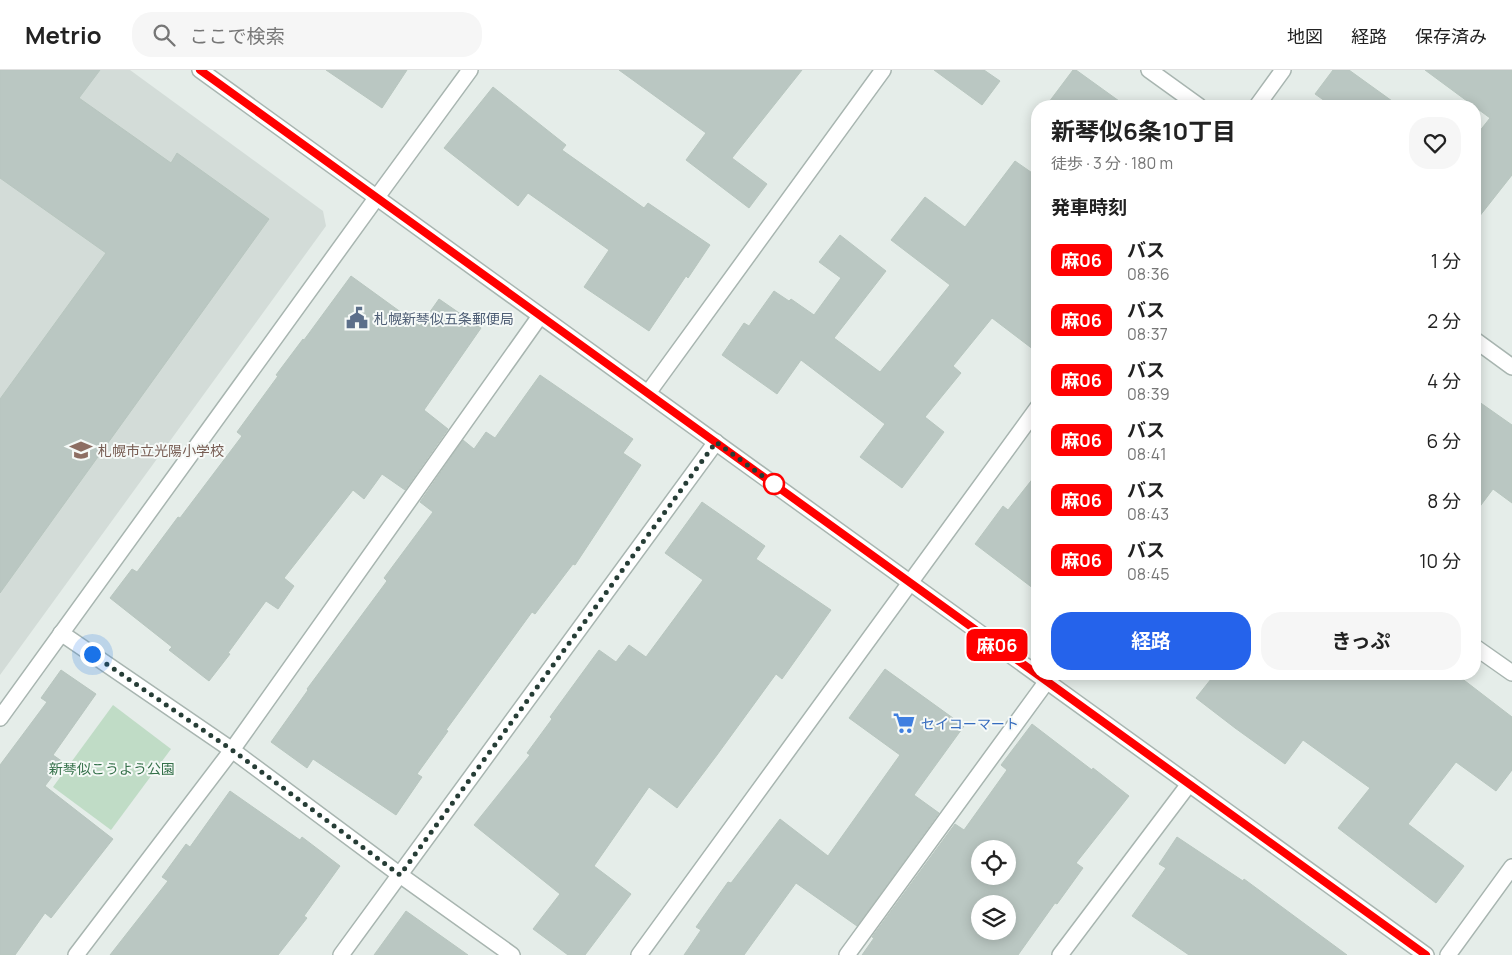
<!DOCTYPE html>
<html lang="ja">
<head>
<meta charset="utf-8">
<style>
	:root { --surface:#fff; --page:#f6f6f6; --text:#222; --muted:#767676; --line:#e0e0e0; --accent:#2563eb }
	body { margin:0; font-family:Manrope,"Noto Sans JP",sans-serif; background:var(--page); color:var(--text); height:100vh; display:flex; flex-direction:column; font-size:19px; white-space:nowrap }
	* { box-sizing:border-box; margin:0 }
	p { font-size:16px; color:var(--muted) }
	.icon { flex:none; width:28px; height:28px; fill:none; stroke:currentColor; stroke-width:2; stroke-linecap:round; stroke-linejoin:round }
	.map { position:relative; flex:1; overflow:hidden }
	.sheet { position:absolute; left:1031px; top:30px; width:450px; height:580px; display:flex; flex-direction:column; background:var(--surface); border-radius:20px; box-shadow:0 2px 12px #0003 }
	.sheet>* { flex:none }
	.badge { padding:0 10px; border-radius:8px; font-size:18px; line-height:32px }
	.controls { position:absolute; left:971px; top:770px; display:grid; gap:10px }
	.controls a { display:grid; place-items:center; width:45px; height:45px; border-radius:50%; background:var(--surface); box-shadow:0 2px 12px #0003; font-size:25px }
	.you { position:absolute; width:25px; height:25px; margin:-12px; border:4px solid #fff; border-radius:50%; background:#1a73e8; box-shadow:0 0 0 8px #1a73e833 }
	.map>.badge { position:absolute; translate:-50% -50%; box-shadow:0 0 0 2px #fff }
	h2 { padding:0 20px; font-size:19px; line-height:45px }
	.round { display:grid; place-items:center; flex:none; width:52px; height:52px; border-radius:20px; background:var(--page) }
	.headline { display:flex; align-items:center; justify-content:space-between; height:85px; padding:0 20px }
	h1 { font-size:24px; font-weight:700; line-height:38px }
	.action { display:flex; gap:10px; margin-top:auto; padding:10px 20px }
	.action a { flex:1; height:58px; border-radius:20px; background:var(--accent); color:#fff; font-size:20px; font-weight:700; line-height:58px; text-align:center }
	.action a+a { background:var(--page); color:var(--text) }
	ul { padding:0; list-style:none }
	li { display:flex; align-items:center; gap:15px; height:60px; padding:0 20px }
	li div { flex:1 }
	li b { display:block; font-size:19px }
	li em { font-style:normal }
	li .badge { min-width:55px; font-weight:700; text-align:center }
	header { display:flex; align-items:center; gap:30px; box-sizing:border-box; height:70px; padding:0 25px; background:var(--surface); border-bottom:1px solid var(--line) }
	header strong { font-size:24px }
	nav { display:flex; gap:28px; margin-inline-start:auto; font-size:18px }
	.search { width:350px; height:45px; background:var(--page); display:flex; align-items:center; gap:12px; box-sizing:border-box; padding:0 18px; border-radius:20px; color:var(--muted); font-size:19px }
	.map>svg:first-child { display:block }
	.built { fill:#d3dcd8 }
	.green { fill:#c0dcc6 }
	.building { fill:#bac7c2; stroke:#b8c6bf; fill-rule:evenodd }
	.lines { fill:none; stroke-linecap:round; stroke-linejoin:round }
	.minor-casing { stroke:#a8b5b0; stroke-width:18 }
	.tertiary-casing { stroke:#a8b5b0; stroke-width:18 }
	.minor { stroke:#fff; stroke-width:15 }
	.tertiary { stroke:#fff; stroke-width:15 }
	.line-casing { stroke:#fff; stroke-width:11 }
	.line { stroke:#f00; stroke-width:8 }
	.walk { stroke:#263d36; stroke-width:5; stroke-dasharray:0 9 }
	.stop-dot { fill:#fff; stroke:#f00; stroke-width:2.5 }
	.labels { text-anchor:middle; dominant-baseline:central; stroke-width:4; stroke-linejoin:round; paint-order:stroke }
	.service-label { font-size:14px; fill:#4e5e75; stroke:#f5f9f7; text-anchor:start }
	.education-label { font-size:14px; fill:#785e54; stroke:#f5f9f7; text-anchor:start }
	.shop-label { font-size:14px; fill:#366cbe; stroke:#f5f9f7; text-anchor:start }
	.park-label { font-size:14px; fill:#347049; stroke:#f5f9f7 }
</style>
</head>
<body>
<header>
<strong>Metrio</strong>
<div class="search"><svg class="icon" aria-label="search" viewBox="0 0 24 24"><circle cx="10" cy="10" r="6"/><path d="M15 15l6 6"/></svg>ここで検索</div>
<nav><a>地図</a><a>経路</a><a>保存済み</a></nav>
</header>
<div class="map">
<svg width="1512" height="885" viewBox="0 0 1512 885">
	<rect width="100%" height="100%" fill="#e5ede9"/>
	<polygon class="built" points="0,0 130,0 323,141 326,156 0,605"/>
	<polygon class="green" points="113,635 171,679 111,760 53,717"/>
	<g class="building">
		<polygon points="0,0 100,0 79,28 171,93 177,83 269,149 0,523 0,329 106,183 0,108"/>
		<polygon points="326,0 407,0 382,38"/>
		<polygon points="619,0 802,0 732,88 767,114 749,138 686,90 706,63"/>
		<polygon points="934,0 984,0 1000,11 982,35"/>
		<polygon points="1073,0 1076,0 1126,36 1046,36"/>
		<polygon points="1333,0 1349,0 1399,36 1332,36 1315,24"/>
		<polygon points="1425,0 1512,0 1512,105 1475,152 1475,67 1490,48"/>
		<polygon points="493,17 566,75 562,80 644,138 648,133 710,175 688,208 686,206 649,261 584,217 609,180 528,123 518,136 444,78"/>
		<polygon points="1015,91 1038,107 1038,283 992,248 953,296 961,303 925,347 944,362 902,418 860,387 885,354 801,290 777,324 722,285 744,253 749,256 774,221 789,231 791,229 814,245 841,208 819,192 840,165 886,201 834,268 880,302 950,215 891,170 925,127 965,157"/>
		<polygon points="351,206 420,256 439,229 481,258 424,340 448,359 405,420 382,404 364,429 353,420 284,508 294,516 278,539 266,531 228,583 230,584 209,611 169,580 172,577 110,528 132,499 137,502 178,447 180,448 242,366 237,362 278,306 276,305 303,269 304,270"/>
		<polygon points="540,305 633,369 623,383 641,395 575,495 573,494 535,544 532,542 446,660 448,661 417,704 422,707 396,745 313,689 307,698 271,672 308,620 307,619 387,511 384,508 433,442 420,432 463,370 474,379 486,362 495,368"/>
		<polygon points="1475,329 1512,355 1512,433 1493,419 1475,443"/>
		<polygon points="1038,402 1038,522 975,474 1003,436 1008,440"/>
		<polygon points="702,432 765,476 756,489 831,540 782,609 776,604 717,685 677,738 649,717 594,796 631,824 585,885 568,885 533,859 560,824 474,755 530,685 527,683 552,649 550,647 599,580 616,592 629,575 646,587 703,510 665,483"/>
		<polygon points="885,599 964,656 914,725 939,743 857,856 796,813 744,885 684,885 701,860 696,857 728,812 731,813 780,749 828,786 900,685 849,648"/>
		<polygon points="61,600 96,624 53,685 63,692 45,716 113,769 51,848 45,843 15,885 0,885 0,695 47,632 41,628"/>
		<polygon points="1215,604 1456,604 1512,647 1512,700 1496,721 1456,692 1408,754 1464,796 1436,833 1338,758 1370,718 1303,670 1285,694 1235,658 1196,628"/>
		<path d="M1032 654 1092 700 1093 698 1129 726 1076 793 1083 798 1057 834 1055 833 1018 885H862L874 868 872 867 955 754 964 760 1007 700 1001 695ZM980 779H1008V806H980ZM980 834H1008V861H980Z"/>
		<polygon points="230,721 300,770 302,767 340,796 304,846 307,848 278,885 110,885 168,811 162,807 186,774 190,777"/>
		<polygon points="1177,767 1243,811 1244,809 1347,885 1189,885 1132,846 1166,798 1159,794"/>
		<polygon points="406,841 468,885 374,885"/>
	</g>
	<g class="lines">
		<g class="minor-casing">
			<g id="minor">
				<polyline points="1149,0 1199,36"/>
				<polyline points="1257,36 1283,0"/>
				<polyline points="1475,270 1512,297"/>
				<polyline points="648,323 883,0"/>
				<polyline points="61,563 232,680 400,805 512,885"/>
				<polyline points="1475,577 1512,603"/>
				<polyline points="0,648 377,127 470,0"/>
				<polyline points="76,885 232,680 540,246"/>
				<polyline points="341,885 716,372"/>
				<polyline points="639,885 1038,337"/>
				<polyline points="847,885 1047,611"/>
				<polyline points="1060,885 1189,714"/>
				<polyline points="1448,885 1512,797"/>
			</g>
		</g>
		<g class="tertiary-casing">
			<polyline id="tertiary" points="200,0 1426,885"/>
		</g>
		<use href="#minor" class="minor"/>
		<use href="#tertiary" class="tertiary"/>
	</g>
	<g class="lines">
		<g class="line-casing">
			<polyline id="line" points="200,0 1426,885"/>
		</g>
		<use href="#line" class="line"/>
		<polyline class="walk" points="92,584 232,680 400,805 716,372 779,418 774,414"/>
	</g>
	<defs>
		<g id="civic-bare" transform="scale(1.725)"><path d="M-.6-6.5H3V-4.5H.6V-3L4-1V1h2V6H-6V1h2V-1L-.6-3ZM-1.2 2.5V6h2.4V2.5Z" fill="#5c6f8a" stroke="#f5f9f7" stroke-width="2.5" paint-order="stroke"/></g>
		<g id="school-bare" transform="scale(1.725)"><path d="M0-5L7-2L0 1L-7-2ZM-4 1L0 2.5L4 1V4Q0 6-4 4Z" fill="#8d6e63" stroke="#f5f9f7" stroke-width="2.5" paint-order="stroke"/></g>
		<g id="supermarket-bare" transform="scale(1.725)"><path d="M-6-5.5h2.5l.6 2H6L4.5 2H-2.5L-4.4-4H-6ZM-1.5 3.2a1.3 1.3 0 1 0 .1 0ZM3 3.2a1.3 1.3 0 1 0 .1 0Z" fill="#3f7fe0" stroke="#f5f9f7" stroke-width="2.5" paint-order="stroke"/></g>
	</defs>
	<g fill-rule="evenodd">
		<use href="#civic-bare" x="357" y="248"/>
		<use href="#school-bare" x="81" y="380"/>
		<use href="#supermarket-bare" x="904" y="653"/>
	</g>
	<circle class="stop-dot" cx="774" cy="414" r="10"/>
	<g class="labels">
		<g class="service-label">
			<text x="374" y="248">札幌新琴似五条郵便局</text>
		</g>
		<g class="education-label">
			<text x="98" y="380">札幌市立光陽小学校</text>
		</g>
		<g class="shop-label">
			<text x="921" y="653">セイコーマート</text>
		</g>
		<g class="park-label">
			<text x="112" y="698">新琴似こうよう公園</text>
		</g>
	</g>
</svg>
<div class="controls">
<a><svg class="icon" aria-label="locate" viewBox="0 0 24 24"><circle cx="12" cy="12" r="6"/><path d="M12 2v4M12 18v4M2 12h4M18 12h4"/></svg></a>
<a><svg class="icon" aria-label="layers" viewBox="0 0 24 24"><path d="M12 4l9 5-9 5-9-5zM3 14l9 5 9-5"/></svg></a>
</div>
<div class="you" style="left:92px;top:584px"></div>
<b class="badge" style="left:997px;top:575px;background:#f00;color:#fff">麻06</b>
<section class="sheet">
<div class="headline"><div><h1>新琴似6条10丁目</h1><p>徒歩 · 3 分 · 180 m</p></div><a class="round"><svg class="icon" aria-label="heart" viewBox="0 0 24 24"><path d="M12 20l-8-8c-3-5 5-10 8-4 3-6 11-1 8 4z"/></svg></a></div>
<h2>発車時刻</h2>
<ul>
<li><span class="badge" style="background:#f00;color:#fff">麻06</span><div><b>バス</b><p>08:36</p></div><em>1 分</em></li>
<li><span class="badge" style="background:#f00;color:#fff">麻06</span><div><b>バス</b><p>08:37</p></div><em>2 分</em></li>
<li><span class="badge" style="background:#f00;color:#fff">麻06</span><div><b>バス</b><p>08:39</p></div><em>4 分</em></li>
<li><span class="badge" style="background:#f00;color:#fff">麻06</span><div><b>バス</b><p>08:41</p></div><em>6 分</em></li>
<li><span class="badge" style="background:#f00;color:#fff">麻06</span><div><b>バス</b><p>08:43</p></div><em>8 分</em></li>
<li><span class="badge" style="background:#f00;color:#fff">麻06</span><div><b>バス</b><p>08:45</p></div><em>10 分</em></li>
</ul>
<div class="action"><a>経路</a><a>きっぷ</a></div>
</section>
</div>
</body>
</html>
